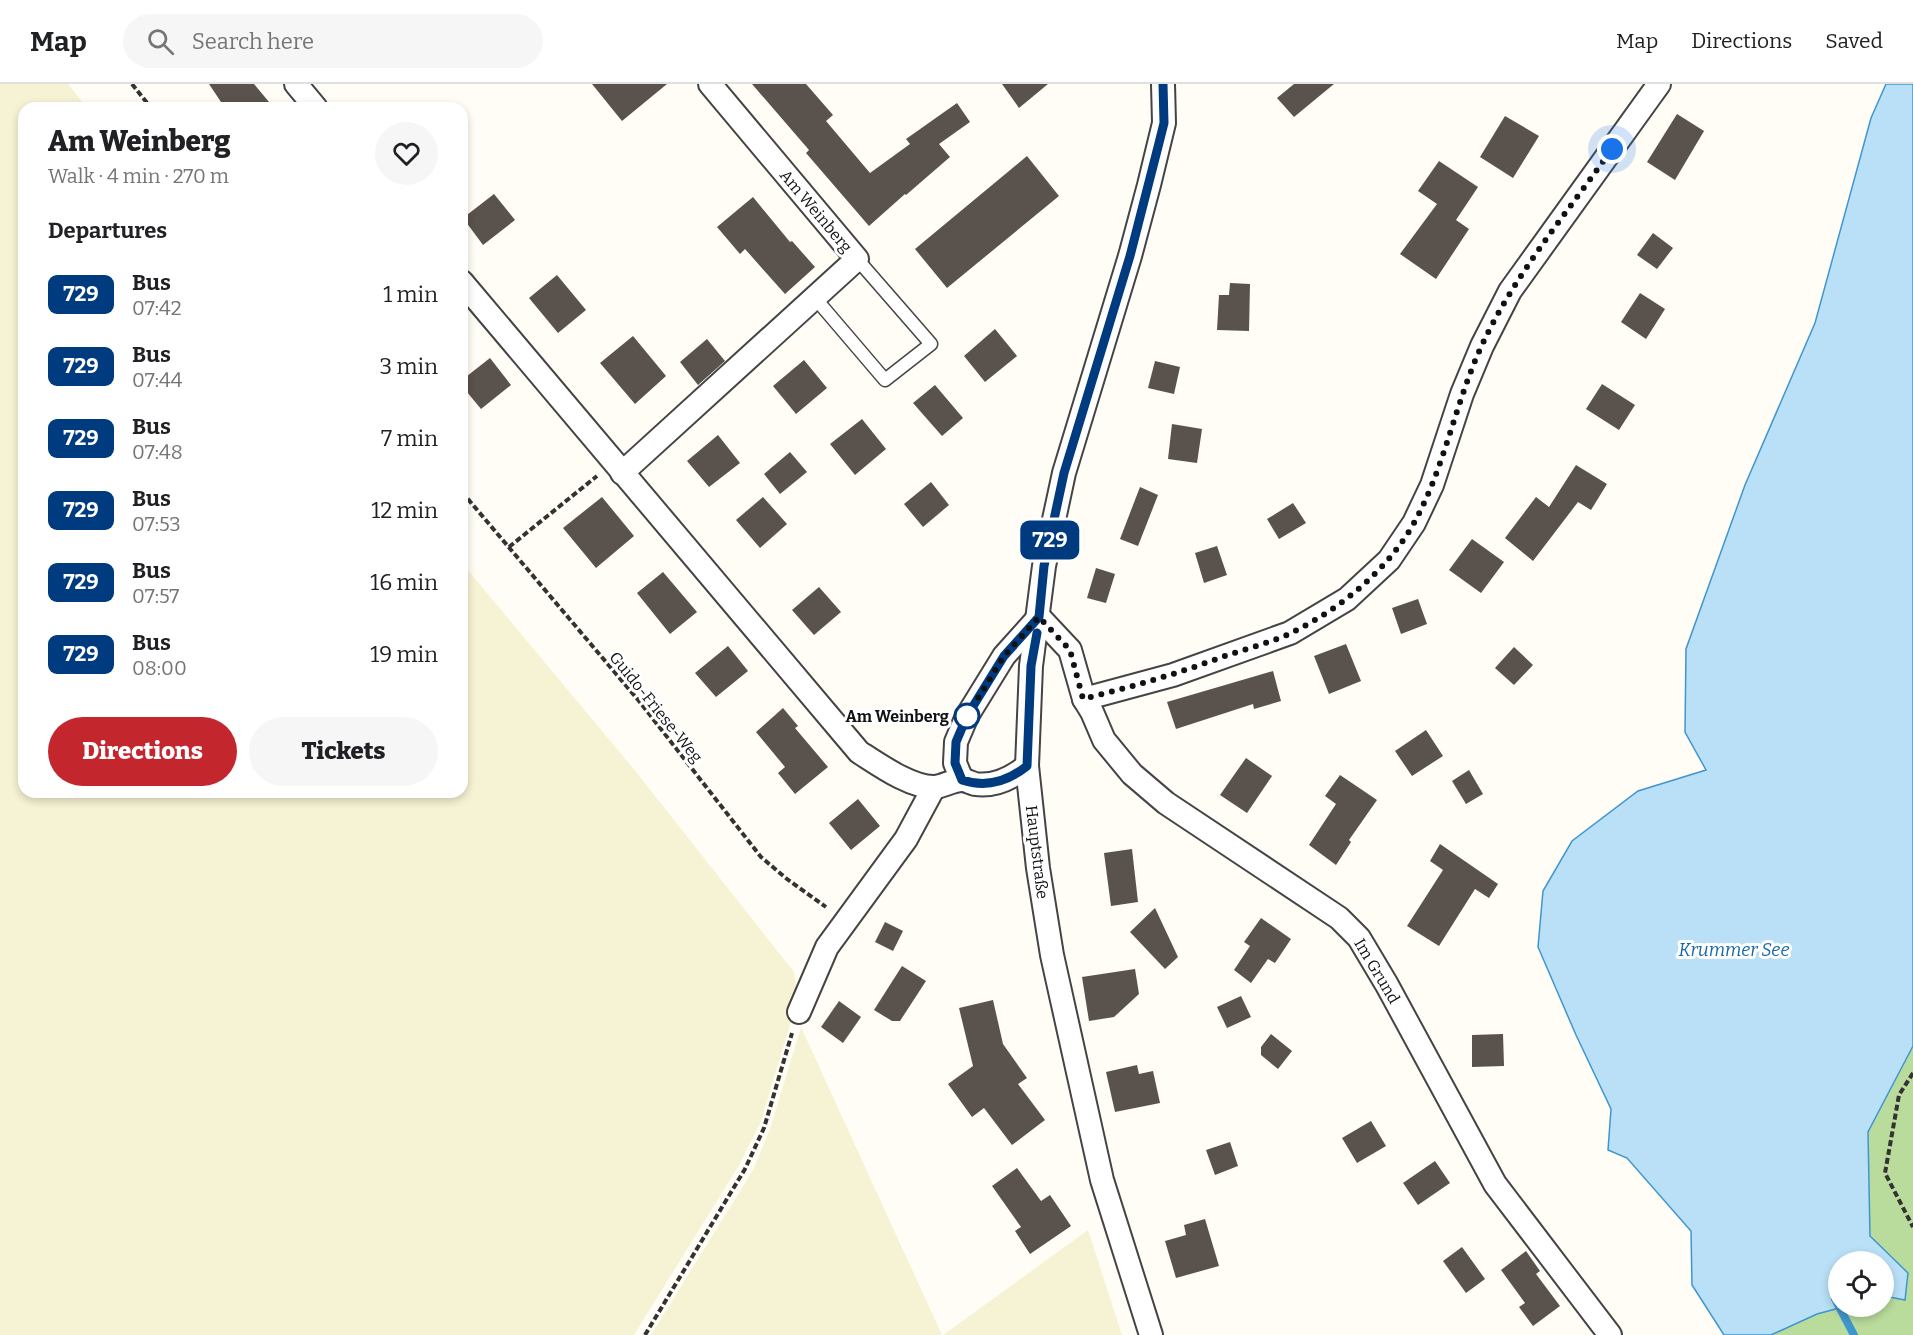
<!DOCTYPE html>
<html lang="en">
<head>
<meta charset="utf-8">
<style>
	:root { --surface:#fff; --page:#f6f6f6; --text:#202124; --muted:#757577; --line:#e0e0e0; --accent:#c4262e }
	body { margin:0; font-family:Bitter,serif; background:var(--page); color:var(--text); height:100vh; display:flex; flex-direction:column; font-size:22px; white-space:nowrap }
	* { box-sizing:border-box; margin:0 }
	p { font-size:20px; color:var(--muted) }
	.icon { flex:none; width:33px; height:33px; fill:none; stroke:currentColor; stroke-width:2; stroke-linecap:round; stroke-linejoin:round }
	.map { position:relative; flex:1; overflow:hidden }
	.sheet { position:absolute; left:18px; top:18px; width:450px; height:696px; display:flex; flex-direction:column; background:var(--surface); border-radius:18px; box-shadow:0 3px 9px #0003 }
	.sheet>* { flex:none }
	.badge { padding:0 12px; border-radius:9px; font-size:21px; line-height:39px }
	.fabs { position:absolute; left:1828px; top:1167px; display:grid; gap:12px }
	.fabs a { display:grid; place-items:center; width:66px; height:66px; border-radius:50%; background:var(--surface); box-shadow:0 3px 9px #0003; font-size:30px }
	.you { position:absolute; width:30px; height:30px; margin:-15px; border:4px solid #fff; border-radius:50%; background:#1a73e8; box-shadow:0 0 0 9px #1a73e833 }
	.map>.badge { position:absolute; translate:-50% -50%; box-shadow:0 0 0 3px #fff }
	h2 { padding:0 30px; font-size:22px; line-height:54px }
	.round { display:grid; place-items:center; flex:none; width:63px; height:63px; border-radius:32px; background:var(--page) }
	.summary { display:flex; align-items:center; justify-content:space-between; height:102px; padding:0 30px }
	h1 { font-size:28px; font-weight:800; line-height:45px }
	.primary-button { display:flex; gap:12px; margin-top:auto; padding:12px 30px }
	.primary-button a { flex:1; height:69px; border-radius:36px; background:var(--accent); color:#fff; font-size:24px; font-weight:800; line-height:69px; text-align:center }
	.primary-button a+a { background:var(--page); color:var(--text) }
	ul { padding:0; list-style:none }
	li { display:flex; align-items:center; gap:18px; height:72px; padding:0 30px }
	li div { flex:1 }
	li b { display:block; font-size:22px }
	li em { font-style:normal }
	li .badge { min-width:66px; font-weight:700; text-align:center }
	header { display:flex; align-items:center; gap:36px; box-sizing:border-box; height:84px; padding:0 30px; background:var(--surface); border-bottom:2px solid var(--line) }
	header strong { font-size:28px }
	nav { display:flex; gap:33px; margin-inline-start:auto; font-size:21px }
	.search { width:420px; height:54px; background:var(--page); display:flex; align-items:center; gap:15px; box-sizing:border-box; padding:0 21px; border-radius:33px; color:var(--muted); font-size:22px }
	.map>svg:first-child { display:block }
	.farmland { fill:#f6f3d4 }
	.forest { fill:#b9dc9c }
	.water { fill:#b9e0f7; stroke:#3f96cf; stroke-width:1.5 }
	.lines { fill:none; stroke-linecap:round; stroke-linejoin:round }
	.stream { stroke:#3f96cf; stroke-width:8 }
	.building { fill:#5a524d }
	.lane-casing { stroke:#444; stroke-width:15 }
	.street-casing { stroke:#444; stroke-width:26 }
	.path { stroke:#333; stroke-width:4; stroke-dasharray:6 3; stroke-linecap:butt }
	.lane { stroke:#fff; stroke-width:12 }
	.street { stroke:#fff; stroke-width:22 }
	.line-casing { stroke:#fff; stroke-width:14 }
	.line { stroke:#003b80; stroke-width:9 }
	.walk { stroke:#111; stroke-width:6; stroke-dasharray:0 10.8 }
	.stop-dot { fill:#fff; stroke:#003b80; stroke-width:3 }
	.labels { text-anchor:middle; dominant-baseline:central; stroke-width:6; stroke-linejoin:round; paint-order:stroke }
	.street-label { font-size:16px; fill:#111; stroke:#fff }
	.stop-label { font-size:16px; font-weight:bold; fill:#111; stroke:#fff; text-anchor:end }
	.water-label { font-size:18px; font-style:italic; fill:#1768a6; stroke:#fff }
</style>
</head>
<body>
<header>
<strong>Map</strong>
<div class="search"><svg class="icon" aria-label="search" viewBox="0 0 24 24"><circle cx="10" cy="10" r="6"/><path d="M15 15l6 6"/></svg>Search here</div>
<nav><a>Map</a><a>Directions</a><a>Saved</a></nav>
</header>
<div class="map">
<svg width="1913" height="1251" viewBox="0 0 1913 1251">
	<rect width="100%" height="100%" fill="#fffdf5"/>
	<g class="farmland">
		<polygon points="0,0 68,0 87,24 24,24 24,708 462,708 462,479 633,684 794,888 797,906 796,921 760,1040 738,1083 634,1251 0,1251"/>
		<polygon points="801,943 942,1251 651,1251 753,1086 770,1045"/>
		<polygon points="1088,1146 1122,1251 943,1251"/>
	</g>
	<polygon class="forest" points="1913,962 1913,1251 1771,1251 1817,1230 1843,1223 1884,1222 1884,1212 1905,1216 1908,1189 1870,1152 1868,1048"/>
	<polygon class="water" points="1886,0 1913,0 1913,962 1868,1048 1870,1152 1908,1189 1905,1216 1884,1212 1884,1178 1839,1178 1839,1222 1843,1223 1817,1230 1771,1251 1724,1251 1692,1201 1691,1147 1627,1074 1608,1066 1611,1025 1576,951 1538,863 1543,807 1572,757 1638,707 1706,686 1685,648 1686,565 1745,401 1815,239 1871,34"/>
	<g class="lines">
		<polyline class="stream" points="1835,1215 1854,1251"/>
	</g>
	<g class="building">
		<polygon points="209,0 254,0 274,24 225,24"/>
		<polygon points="592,0 667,0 622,37"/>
		<polygon points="752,0 806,0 833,31 826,37 870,89 910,60 906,55 957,19 970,38 939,60 950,73 906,111 905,110 869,142 806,69 809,66"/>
		<polygon points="1002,0 1048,0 1019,24"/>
		<polygon points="1294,0 1334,0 1294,33 1277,14"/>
		<polygon points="1677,30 1704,47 1675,96 1647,78"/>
		<polygon points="1505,32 1539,52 1513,94 1480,73"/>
		<polygon points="1027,72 1059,112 947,204 915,165"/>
		<polygon points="1439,77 1478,103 1456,136 1469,145 1436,195 1400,170 1437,120 1418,107"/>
		<polygon points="494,110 515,136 483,161 463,134"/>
		<polygon points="753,113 790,158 792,157 815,183 785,210 745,165 740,170 717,143"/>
		<polygon points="1653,149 1673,164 1657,185 1637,171"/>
		<polygon points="557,191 586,226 558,249 529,214"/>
		<polygon points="1230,199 1250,200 1249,247 1217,246 1219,211 1229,211"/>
		<polygon points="1640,209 1665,225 1646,255 1621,238"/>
		<polygon points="995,245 1017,272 985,298 964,272"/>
		<polygon points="633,252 666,292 635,320 600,279"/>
		<polygon points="707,255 725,277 698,301 680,278"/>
		<polygon points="490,274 511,301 481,325 462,302 462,296"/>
		<polygon points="804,276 827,304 796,330 773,302"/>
		<polygon points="1155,277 1180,283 1174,310 1148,304"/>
		<polygon points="1602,300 1635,321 1619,346 1586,325"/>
		<polygon points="935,301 963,334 942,352 913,319"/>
		<polygon points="862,335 886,365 855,391 830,360"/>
		<polygon points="1172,340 1202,345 1197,379 1168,375"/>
		<polygon points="718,351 740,379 709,403 687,377"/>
		<polygon points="790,368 807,388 780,410 764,390"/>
		<polygon points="1576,381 1607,400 1591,426 1578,418 1533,477 1505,454 1536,413 1549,423"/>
		<polygon points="931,398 949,421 923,443 904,420"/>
		<polygon points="1140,403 1158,411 1138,462 1120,455"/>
		<polygon points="602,413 634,452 596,484 563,444"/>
		<polygon points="763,413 787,440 760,464 736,436"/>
		<polygon points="1293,419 1306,439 1279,455 1267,435"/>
		<polygon points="1472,455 1504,478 1481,509 1449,486"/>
		<polygon points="1217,462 1227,491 1204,499 1195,469"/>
		<polygon points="1096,484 1115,490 1106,519 1087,514"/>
		<polygon points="663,488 697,528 670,550 637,509"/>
		<polygon points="819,503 841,528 814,551 792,526"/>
		<polygon points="1418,515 1427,540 1401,550 1392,524"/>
		<polygon points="1346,560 1361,597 1329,610 1314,572"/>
		<polygon points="728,562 748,587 716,613 695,589"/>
		<polygon points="1514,563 1533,581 1514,601 1495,584"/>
		<polygon points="1273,587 1281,617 1254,625 1253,620 1176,645 1167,618"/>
		<polygon points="783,624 798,642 795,644 828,683 795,710 778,689 785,683 756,648"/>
		<polygon points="1426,646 1443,672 1412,692 1395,667"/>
		<polygon points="1246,674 1272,692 1247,729 1220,711"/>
		<polygon points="1469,686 1483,710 1466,720 1452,697"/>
		<polygon points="1340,691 1377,716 1349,756 1351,758 1336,781 1309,761 1336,720 1325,712"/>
		<polygon points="858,715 880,742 851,766 829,739"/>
		<polygon points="1440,760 1498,800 1489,814 1475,805 1439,862 1407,842 1443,786 1430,777"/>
		<polygon points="1132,765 1138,818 1111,822 1104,769"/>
		<polygon points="1155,824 1178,873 1165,885 1130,848"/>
		<polygon points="1261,834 1291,855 1275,879 1268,875 1251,899 1234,886 1250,862 1244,858"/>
		<polygon points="885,838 903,847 893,867 875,858"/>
		<polygon points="902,882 926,897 900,937 892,937 874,926"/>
		<polygon points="1135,885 1139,910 1114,933 1089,937 1082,893"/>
		<polygon points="1241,912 1251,933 1227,944 1217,923"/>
		<polygon points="993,916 1003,960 1027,994 1018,1000 1045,1036 1012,1061 984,1024 972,1033 948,1000 973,982 959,924"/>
		<polygon points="839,917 861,933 843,959 821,943"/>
		<polygon points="1271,950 1292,967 1278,985 1261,971 1261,963"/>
		<polygon points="1503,950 1504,982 1472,983 1472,951"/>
		<polygon points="1137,981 1139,990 1153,987 1160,1019 1115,1028 1106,988"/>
		<polygon points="1371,1037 1386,1062 1357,1079 1342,1054"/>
		<polygon points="1230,1058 1238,1082 1215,1091 1206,1066"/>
		<polygon points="1435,1077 1450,1099 1418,1121 1403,1099"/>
		<polygon points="1017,1084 1041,1117 1050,1111 1071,1142 1030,1170 1015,1147 1021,1143 992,1102"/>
		<polygon points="1205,1135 1219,1182 1176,1194 1165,1157 1186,1151 1184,1141"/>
		<polygon points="1462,1163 1485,1195 1466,1209 1443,1177"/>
		<polygon points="1526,1167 1540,1187 1536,1190 1560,1222 1533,1242 1519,1223 1525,1219 1501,1186"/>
	</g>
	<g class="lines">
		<g class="lane-casing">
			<polyline id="lane" points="815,214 885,296 931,260 857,175"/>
		</g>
		<g class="street-casing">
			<g id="street">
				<polyline points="296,0 316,24"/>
				<path d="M462 198 859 668C878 680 911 704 935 703 944 702 953 696 962 696 966 696 971 699 975 700 994 703 1012 694 1027 682"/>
				<polyline points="622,389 857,175 710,0"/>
				<polyline points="1039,533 1070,566 1084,615 1092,628 1104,656 1132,690 1166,719 1339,834 1359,854 1387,901 1495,1100 1610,1251"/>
				<polyline points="1084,615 1173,591 1290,549 1347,515 1389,476 1414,439 1432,401 1462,310 1482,262 1510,207 1659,0"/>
				<polyline points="962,696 955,679 956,658 967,632 1004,572 1039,533"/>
				<polyline points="799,928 827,863 906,755 934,703"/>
				<polyline points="1151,1251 1102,1096 1052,871 1038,784 1027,682 1031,582 1044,482 1064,389 1130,172 1149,101 1164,39 1163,0"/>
			</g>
		</g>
		<g class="path">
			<polyline points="132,0 151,24"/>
			<polyline points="462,408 639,617 761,773 787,795 826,823"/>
			<polyline points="509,463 597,392"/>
			<polyline points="1913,989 1899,1011 1885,1089 1913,1143"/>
			<polyline points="645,1251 745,1085 764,1044 792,949"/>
		</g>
		<use href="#lane" class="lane"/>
		<use href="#street" class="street"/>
	</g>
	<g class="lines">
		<g class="line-casing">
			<path id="line" d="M1037 549 1031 582 1027 682C1007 698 986 704 962 696L955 679 956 658 967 632 1004 572 1039 533 1044 482 1064 389 1130 172 1159 59 1164 39 1163 0"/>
		</g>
		<use href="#line" class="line"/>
		<path class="walk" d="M967 632 1004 572 1039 533 1070 566 1083 615C1131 603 1177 590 1222 573 1245 565 1270 559 1291 549 1340 525 1387 487 1414 439 1445 383 1455 319 1482 261 1515 190 1567 129 1612 65"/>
	</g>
	<circle class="stop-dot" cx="967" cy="632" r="12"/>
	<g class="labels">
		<g class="street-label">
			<text transform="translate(816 127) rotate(50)">Am Weinberg</text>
			<text transform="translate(656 623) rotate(51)">Guido-Friese-Weg</text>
			<text transform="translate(1037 768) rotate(83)">Hauptstraße</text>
			<text transform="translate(1377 887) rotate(59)">Im Grund</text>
		</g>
		<g class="stop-label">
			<text x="949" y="632">Am Weinberg</text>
		</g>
		<g class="water-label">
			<text x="1734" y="866">Krummer See</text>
		</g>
	</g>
</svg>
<div class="fabs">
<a><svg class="icon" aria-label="locate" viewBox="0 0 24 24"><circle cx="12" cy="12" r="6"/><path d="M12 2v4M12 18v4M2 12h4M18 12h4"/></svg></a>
</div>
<div class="you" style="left:1612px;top:65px"></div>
<b class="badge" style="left:1050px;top:456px;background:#003b80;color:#fff">729</b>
<section class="sheet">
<div class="summary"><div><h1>Am Weinberg</h1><p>Walk · 4 min · 270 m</p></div><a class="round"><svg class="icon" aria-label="heart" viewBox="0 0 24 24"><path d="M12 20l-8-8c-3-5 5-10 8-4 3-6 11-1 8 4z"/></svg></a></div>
<h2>Departures</h2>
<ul>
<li><span class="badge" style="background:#003b80;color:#fff">729</span><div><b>Bus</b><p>07:42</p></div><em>1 min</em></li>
<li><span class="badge" style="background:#003b80;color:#fff">729</span><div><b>Bus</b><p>07:44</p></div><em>3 min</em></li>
<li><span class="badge" style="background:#003b80;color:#fff">729</span><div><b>Bus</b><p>07:48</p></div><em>7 min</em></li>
<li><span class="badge" style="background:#003b80;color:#fff">729</span><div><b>Bus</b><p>07:53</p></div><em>12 min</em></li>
<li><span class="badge" style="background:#003b80;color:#fff">729</span><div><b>Bus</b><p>07:57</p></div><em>16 min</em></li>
<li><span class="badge" style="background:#003b80;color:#fff">729</span><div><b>Bus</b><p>08:00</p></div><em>19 min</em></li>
</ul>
<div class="primary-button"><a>Directions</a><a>Tickets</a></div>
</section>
</div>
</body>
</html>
